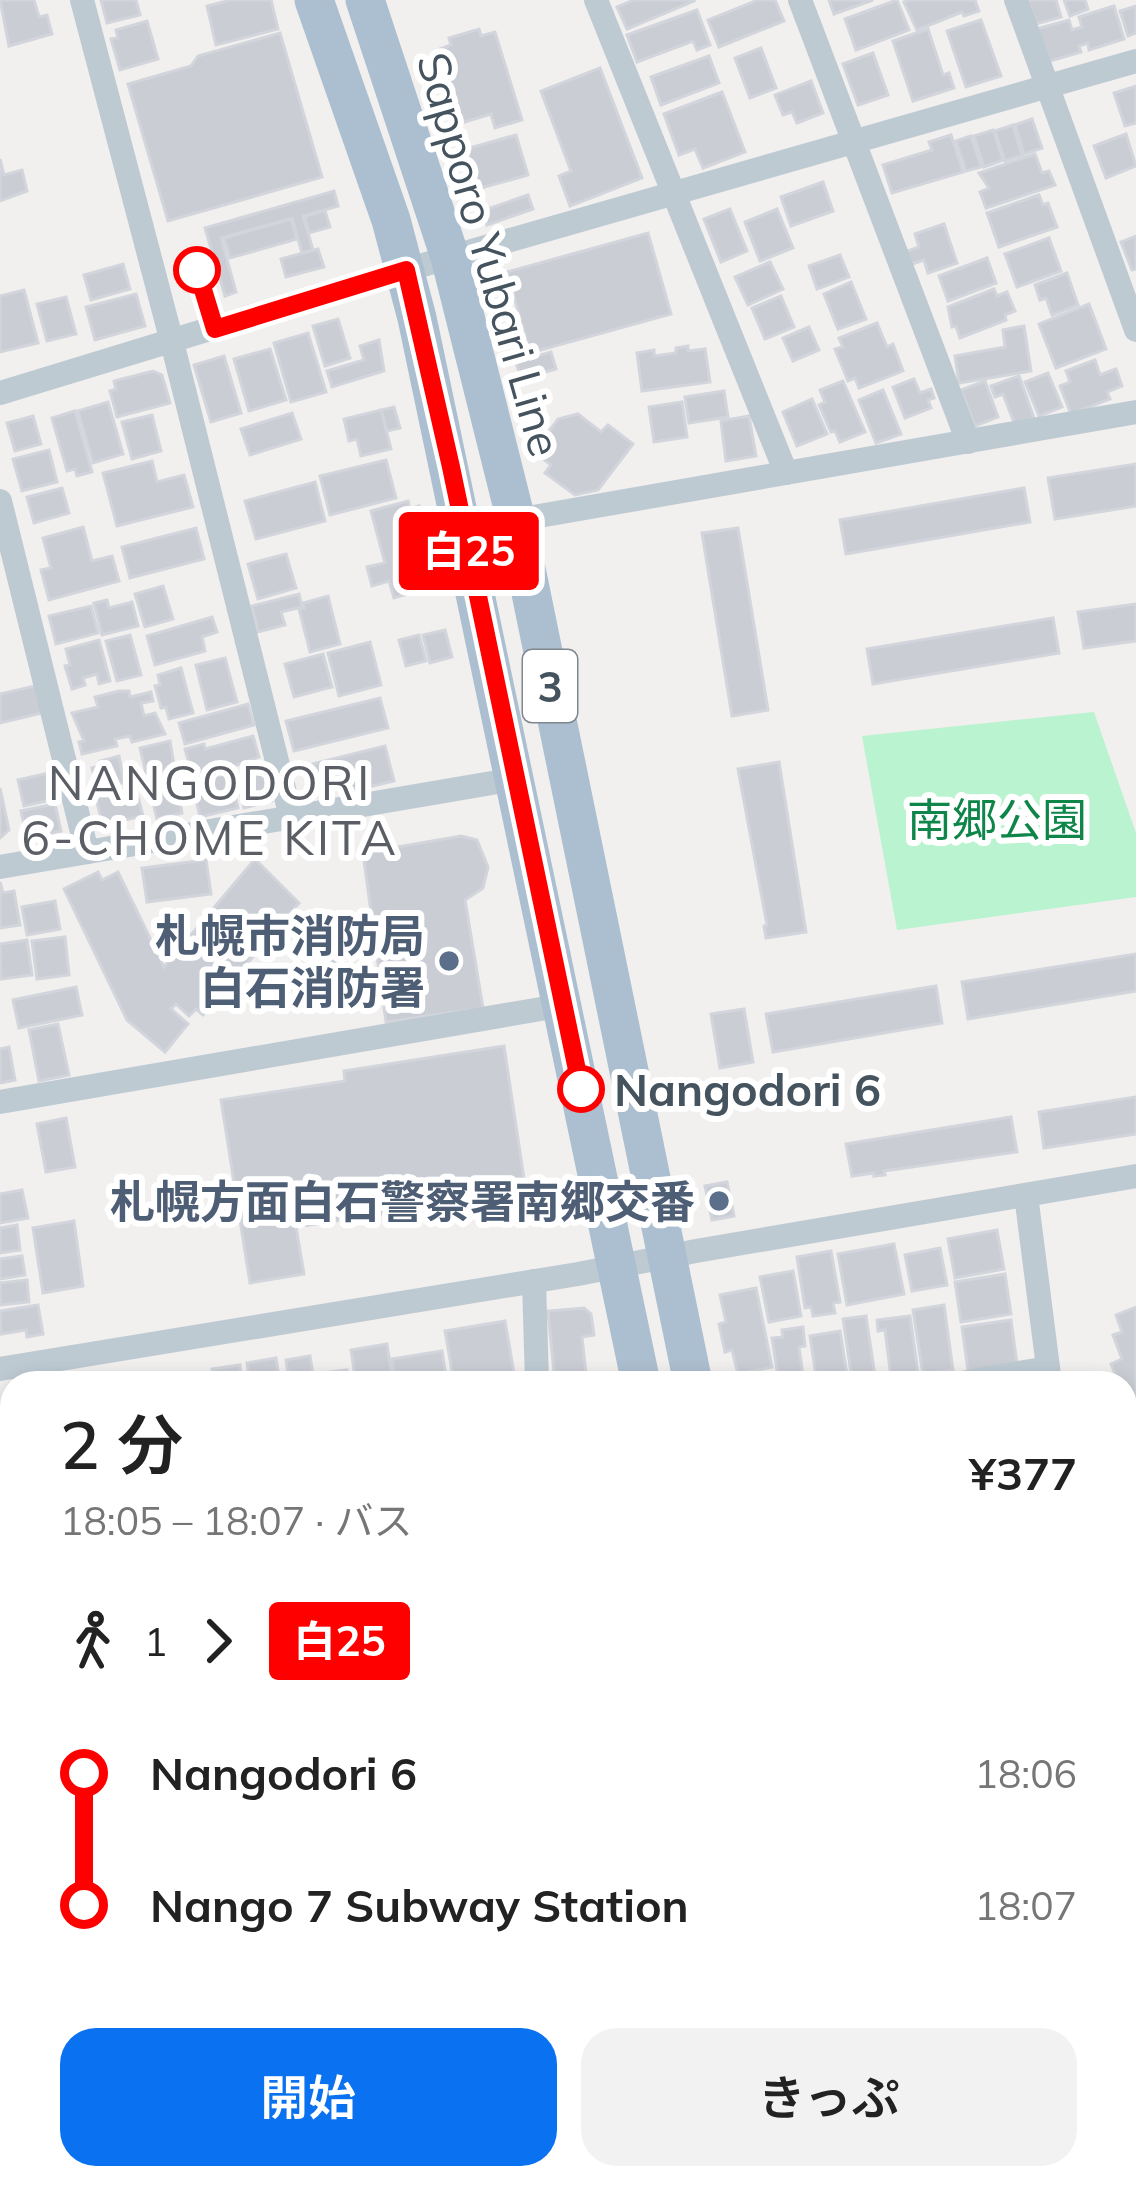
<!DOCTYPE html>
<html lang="ja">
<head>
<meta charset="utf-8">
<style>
	:root { --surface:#fff; --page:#f2f2f2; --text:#222; --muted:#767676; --accent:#0a72f1 }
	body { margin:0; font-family:Mulish,"Noto Sans JP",sans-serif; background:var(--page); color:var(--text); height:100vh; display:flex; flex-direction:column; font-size:45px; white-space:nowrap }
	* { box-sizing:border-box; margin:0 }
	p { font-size:39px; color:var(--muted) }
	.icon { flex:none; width:66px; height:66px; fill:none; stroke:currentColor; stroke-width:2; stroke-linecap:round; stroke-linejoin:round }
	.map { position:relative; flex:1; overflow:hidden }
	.drawer { position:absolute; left:0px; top:1371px; width:1137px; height:819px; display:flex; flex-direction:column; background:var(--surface); border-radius:36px 36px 0 0; box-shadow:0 6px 18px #0003 }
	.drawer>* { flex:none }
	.badge { padding:0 24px; border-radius:9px; font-size:42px; line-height:78px }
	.map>.badge { position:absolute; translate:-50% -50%; box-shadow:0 0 0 6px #fff }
	.legs { display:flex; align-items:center; gap:18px; height:132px; padding:0 60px; font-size:39px }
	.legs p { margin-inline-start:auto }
	.summary { display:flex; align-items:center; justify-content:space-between; height:204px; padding:0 60px }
	h1 { font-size:66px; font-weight:600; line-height:90px }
	.button { display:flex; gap:24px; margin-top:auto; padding:24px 60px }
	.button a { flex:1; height:138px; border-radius:36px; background:var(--accent); color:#fff; font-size:48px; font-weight:600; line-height:138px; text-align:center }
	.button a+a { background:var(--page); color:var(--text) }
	ul { padding:0 60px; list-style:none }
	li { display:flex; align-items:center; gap:42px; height:132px; font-size:45px }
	li i { display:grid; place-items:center; width:18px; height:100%; margin:0 15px; background:currentColor }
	li i::after { content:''; width:30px; height:30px; margin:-15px; border:9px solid; border-radius:50%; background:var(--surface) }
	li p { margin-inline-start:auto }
	li:first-child i { background:linear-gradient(#0000 50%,currentColor 0) }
	li:last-child i { background:linear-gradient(currentColor 50%,#0000 0) }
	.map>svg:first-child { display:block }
	.green { fill:#baf3cf }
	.building { fill:#caced4; stroke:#d2d5db; stroke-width:3 }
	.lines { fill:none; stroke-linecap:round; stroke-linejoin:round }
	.street { stroke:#becad2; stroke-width:24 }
	.primary { stroke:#acbfd0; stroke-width:39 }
	.line-1-casing { stroke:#fff; stroke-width:27 }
	.line-1 { stroke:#f00; stroke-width:18 }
	.stop-1-dot { fill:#fff; stroke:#f00; stroke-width:6 }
	.service-dot { fill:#5c6f8a; stroke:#fff; stroke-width:4.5 }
	.labels { text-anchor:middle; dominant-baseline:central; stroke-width:12; stroke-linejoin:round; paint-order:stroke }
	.shield { fill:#fff; stroke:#7d878e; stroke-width:3 }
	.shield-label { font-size:42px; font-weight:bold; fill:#45535e }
	.street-label { font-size:45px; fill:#45535e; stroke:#fff }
	.park-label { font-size:45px; fill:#0f8649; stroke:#fff }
	.service-label { font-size:45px; font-weight:bold; fill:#4e5e75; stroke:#fff; text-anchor:end }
	.stop-label { font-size:45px; font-weight:bold; fill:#45535e; stroke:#fff; text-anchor:start }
	.neighbourhood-label { font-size:48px; letter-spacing:3px; fill:#5b5f65; stroke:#fff }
</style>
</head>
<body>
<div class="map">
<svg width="1136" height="2189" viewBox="0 0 1136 2189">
	<rect width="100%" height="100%" fill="#f2efef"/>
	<g class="green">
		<polygon points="1094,712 1136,833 1136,897 897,930 862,736"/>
		<polygon points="12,2038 12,2178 199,2178 202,2189 0,2189 0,2041"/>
	</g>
	<g class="building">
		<polygon points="0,0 34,0 39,17 47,15 52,34 9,46"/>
		<polygon points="101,0 136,0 140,15 107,23"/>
		<polygon points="231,0 271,0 278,29 216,45 207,6"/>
		<polygon points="634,0 693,0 694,1 627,29 617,7"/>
		<polygon points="758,0 775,0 784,21 719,47 708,20"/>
		<polygon points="829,0 873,0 834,14"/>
		<polygon points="897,0 909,30 856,50 845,19"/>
		<polygon points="909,0 975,0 979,11 964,16 962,12 917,30 904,2"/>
		<polygon points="1028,0 1056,0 1061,17 1036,24"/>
		<polygon points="1064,0 1085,0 1088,9 1070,16"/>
		<polygon points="1114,6 1124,39 1089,50 1088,43 1079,46 1081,52 1047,62 1036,29 1069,20 1072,30 1082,27 1079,17"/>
		<polygon points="1136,6 1136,33 1128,36 1120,11"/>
		<polygon points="697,10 710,45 697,50 693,41 637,62 627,35"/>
		<polygon points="981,20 1001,76 966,87 947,31"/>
		<polygon points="147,21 158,59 120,70 111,39 118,38 116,30"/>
		<polygon points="479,29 481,36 495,32 522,120 495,128 491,114 458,124 438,55 441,54 440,49 451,45 449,38"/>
		<polygon points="928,29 943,75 949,73 954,88 913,101 893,41"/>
		<polygon points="280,33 322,177 168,221 128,84 191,66 198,56"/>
		<polygon points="761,48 776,88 750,98 735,58"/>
		<polygon points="873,53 888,95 858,105 843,64"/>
		<polygon points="709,56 719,83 661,105 651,77"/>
		<polygon points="600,68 642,178 570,206 559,176 571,171 541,91"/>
		<polygon points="811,81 823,113 797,123 792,112 783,115 775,95"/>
		<polygon points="1136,86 1136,123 1125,126 1114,93"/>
		<polygon points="722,92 745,152 703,168 695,149 679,155 664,114"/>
		<polygon points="1032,119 1042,148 1024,154 1015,125"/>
		<polygon points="1013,125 1022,155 1005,161 995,131"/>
		<polygon points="993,130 1003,160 984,167 974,136"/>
		<polygon points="1126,134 1136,166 1106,178 1094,146"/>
		<polygon points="516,135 528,175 478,189 466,149"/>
		<polygon points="951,135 963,172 892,193 883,165 932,150 929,142"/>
		<polygon points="971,136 981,167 966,171 956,141"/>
		<polygon points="1035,154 1042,173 1049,171 1055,185 986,208 980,192 989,188 979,173"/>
		<polygon points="0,159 4,175 22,170 27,191 0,201"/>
		<polygon points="823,182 833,211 791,226 781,197"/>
		<polygon points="334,191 338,206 303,216 313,250 302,253 292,218 221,238 236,292 225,296 205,228"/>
		<polygon points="528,195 533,209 487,225 482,211"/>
		<polygon points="1039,195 1043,205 1048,203 1057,227 999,247 987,213"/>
		<polygon points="730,209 747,251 721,262 704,219"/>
		<polygon points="777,209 793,248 760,261 745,222"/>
		<polygon points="325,211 330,227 309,233 305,216"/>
		<polygon points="291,219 297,239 230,258 224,238"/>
		<polygon points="944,224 957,263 928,273 924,260 909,265 905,252 919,247 915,234"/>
		<polygon points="648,233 671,314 530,353 507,272"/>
		<polygon points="1136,236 1136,269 1132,270 1121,242"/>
		<polygon points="1049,238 1061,271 1017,287 1005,254"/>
		<polygon points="318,249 324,267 286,277 281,259"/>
		<polygon points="840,255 849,277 817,289 809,266"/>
		<polygon points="987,258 996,283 948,301 939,276"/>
		<polygon points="770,262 783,289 748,305 735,277"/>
		<polygon points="123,264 130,289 91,300 84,275"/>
		<polygon points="1067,273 1078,305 1052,315 1046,298 1040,300 1035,285"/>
		<polygon points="851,282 866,319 838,329 824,294"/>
		<polygon points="994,289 997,296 1007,292 1015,311 1005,315 1006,320 960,338 956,326 952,327 948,307"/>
		<polygon points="24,290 38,343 0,352 0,296"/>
		<polygon points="136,294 145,326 95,340 86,307"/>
		<polygon points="781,296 794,327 765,339 752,308"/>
		<polygon points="66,297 76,334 47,341 37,304"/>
		<polygon points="1089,304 1106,349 1056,368 1039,324"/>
		<polygon points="338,319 350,358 325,366 313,326"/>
		<polygon points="877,323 887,347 893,344 903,371 859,388 855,378 848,381 835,349 843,347 839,338"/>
		<polygon points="1024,326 1031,371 959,383 955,356 1005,347 1003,330"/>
		<polygon points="809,327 819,350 793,361 783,338"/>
		<polygon points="308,333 326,392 291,402 274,343"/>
		<polygon points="379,340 384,371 332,387 327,371 364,360 360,346"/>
		<polygon points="688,346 688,351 705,349 710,382 642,391 637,353 654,350 654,356 676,353 676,348"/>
		<polygon points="270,349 286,400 249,411 234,359"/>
		<polygon points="551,352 556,369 521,379 516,362"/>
		<polygon points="224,356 241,413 211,422 194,365"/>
		<polygon points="1095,360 1100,375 1116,369 1122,386 1107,392 1110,399 1071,414 1060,386 1070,382 1066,371"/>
		<polygon points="153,371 162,375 170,403 117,417 110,391 116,389 114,381"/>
		<polygon points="1048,373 1062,407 1039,416 1025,382"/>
		<polygon points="1019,376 1034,418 1015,425 1003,394 995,397 991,386"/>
		<polygon points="914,379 920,393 931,389 934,398 928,400 931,408 905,418 893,387"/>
		<polygon points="843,381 865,432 840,442 835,431 831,432 819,405 825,402 820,390"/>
		<polygon points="985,381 998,417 975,426 961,390"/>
		<polygon points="883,390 901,434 876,443 859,400"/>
		<polygon points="724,391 728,417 689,423 685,397"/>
		<polygon points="812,399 827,434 797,446 783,412"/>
		<polygon points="108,402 123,454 93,463 78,411"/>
		<polygon points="682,402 687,437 654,442 649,407"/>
		<polygon points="394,407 400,428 387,431 381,410"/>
		<polygon points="381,410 391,449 361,456 357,439 349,441 344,419"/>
		<polygon points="75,411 92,472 77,476 75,469 67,471 52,418"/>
		<polygon points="292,413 301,439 250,455 241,429"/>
		<polygon points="578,414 601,432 608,425 633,444 598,490 575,495 545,473 551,465 534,452 558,419"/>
		<polygon points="152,415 161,451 132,459 122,422"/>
		<polygon points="33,416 41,444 15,451 7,423"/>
		<polygon points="749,416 756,456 726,461 721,421"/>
		<polygon points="49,450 57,482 22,491 13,459"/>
		<polygon points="386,460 396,498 330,515 320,476"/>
		<polygon points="152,461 157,482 184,475 193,507 117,526 103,473"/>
		<polygon points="1136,464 1136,506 1055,519 1048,478"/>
		<polygon points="315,482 325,521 256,539 245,501"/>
		<polygon points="62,488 69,513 34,523 27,497"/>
		<polygon points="1024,488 1030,522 846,554 840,520"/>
		<polygon points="408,501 410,509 419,506 435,565 427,567 432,587 394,598 389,581 372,586 367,567 385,563 371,511"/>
		<polygon points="83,527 92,561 112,556 119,581 49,600 41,570 51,568 43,538"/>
		<polygon points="196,528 204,559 130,578 122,547"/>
		<polygon points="738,528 768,710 732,716 702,533"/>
		<polygon points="286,554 296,588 258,599 248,564"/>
		<polygon points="163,586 173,619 145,627 135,594"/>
		<polygon points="299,594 302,607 281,612 285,625 258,632 252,606"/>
		<polygon points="328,596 340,644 310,652 299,609 304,608 303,603"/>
		<polygon points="107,600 109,608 132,602 138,626 102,635 94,603"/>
		<polygon points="1136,604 1136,641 1084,648 1078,612"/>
		<polygon points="91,606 98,633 56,644 49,616"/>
		<polygon points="212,617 217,632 202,637 205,651 155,665 147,636"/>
		<polygon points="1053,618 1059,653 873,684 867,649"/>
		<polygon points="445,630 452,657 430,663 423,635"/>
		<polygon points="130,635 141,675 117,681 106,641"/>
		<polygon points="419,635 426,661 406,666 399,640"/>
		<polygon points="99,640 110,681 99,684 97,674 83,678 85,685 72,689 65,666 70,665 66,649"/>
		<polygon points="370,642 381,685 339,696 328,653"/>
		<polygon points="323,654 332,687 294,697 285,664"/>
		<polygon points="225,658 237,702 207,710 196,665"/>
		<polygon points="181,668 193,713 169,719 166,707 161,708 155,686 160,685 158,675"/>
		<polygon points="35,686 42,713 0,723 0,694"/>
		<polygon points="119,691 129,691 130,697 151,692 153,701 141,703 144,716 155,713 165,734 132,742 130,736 115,739 117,746 82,754 79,742 84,741 72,713 98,707 95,697"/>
		<polygon points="380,698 388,728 294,751 286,721"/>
		<polygon points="248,704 254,725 185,744 179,723"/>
		<polygon points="253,736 259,757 215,773 214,768 192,774 185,749 204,744 205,749"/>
		<polygon points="170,741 182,813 157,819 140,748"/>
		<polygon points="385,746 394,781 344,793 342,785 319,791 312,764"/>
		<polygon points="119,756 124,783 96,785 92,768 101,766 100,761"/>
		<polygon points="779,762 806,932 766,938 764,926 767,925 738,769"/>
		<polygon points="263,767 272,801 244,808 236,774"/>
		<polygon points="49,773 55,799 24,806 18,780"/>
		<polygon points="230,773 238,808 200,817 192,782"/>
		<polygon points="135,786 143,816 103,825 95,795"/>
		<polygon points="0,788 9,830 0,838"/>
		<polygon points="55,804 61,831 27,838 21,811"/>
		<polygon points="461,836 477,840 488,867 483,888 465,900 483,1008 386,1022 363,853"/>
		<polygon points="255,859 299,903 203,1015 196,1009 189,1016 176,1004 171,1009 188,1024 165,1052 127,1020 64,889 98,872 102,880 118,872 164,967"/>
		<polygon points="206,860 211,894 147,902 142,868"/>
		<polygon points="0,882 3,893 14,891 20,925 0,928"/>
		<polygon points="55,901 60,929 27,935 22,907"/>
		<polygon points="65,937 69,975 37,979 32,941"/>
		<polygon points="27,940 32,975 1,979 0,944"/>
		<polygon points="341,948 347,978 312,985 307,954"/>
		<polygon points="1136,954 1136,991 968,1019 962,982"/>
		<polygon points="936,986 942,1023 773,1052 766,1014"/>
		<polygon points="76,987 82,1015 19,1028 13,1000"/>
		<polygon points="744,1009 753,1062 720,1068 711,1014"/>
		<polygon points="58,1024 69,1075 39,1081 29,1030"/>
		<polygon points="504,1046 526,1192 296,1227 304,1274 250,1283 221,1100 345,1081 344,1071"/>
		<polygon points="9,1047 15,1080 0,1083 0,1049"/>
		<polygon points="1136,1097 1136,1134 1044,1148 1039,1112"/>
		<polygon points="1011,1117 1017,1152 884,1171 885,1175 874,1176 874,1173 852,1176 846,1144"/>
		<polygon points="66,1118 75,1167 46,1172 37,1124"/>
		<polygon points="727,1182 734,1216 712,1220 705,1186"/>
		<polygon points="22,1190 28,1218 0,1223 0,1194"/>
		<polygon points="74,1221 83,1286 43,1293 33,1228"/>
		<polygon points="17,1225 20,1250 0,1253 0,1228"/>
		<polygon points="997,1230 1004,1269 955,1278 948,1239"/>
		<polygon points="894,1244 904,1294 847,1305 838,1254"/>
		<polygon points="940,1248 947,1285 912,1291 905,1255"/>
		<polygon points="831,1251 840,1302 833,1303 835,1313 813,1316 811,1307 805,1308 797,1257"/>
		<polygon points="22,1256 25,1275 0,1279 0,1259"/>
		<polygon points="793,1271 801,1316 769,1322 760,1277"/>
		<polygon points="1005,1274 1011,1314 961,1322 955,1282"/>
		<polygon points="27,1280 29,1302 0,1305 0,1283"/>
		<polygon points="756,1288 772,1367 738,1374 732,1350 725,1352 719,1324 726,1322 720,1295"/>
		<polygon points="38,1305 43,1334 27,1337 26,1330 1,1334 0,1311"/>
		<polygon points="944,1305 953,1370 923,1375 913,1310"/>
		<polygon points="1136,1307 1136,1428 1125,1399 1125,1383 1119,1383 1111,1364 1122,1359 1113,1335 1122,1332 1116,1315"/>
		<polygon points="584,1308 591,1314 594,1335 582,1337 587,1383 555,1383 548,1311"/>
		<polygon points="866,1316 875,1376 852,1379 843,1319"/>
		<polygon points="910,1316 918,1373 891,1377 885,1330 878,1331 877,1320"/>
		<polygon points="1011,1320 1017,1364 968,1371 962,1327"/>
		<polygon points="505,1321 514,1373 454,1382 445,1331"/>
		<polygon points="803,1327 805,1346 799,1347 804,1383 779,1383 772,1338 783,1337 782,1330"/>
		<polygon points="840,1331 848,1381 817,1383 810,1336"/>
		<polygon points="387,1344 393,1383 356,1383 351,1350"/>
		<polygon points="442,1351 447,1383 396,1383 392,1359"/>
		<polygon points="310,1356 313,1374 347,1370 349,1383 289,1383 286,1360"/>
		<polygon points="276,1358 280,1383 250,1383 247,1363"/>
		<polygon points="240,1365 242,1383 214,1383 212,1369"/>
		<polygon points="12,1409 12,1456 0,1458 0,1411"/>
		<polygon points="12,1461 12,1524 10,1525 0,1463"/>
		<polygon points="11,1764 12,1825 0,1828 0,1766"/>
		<polygon points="12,1891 12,1920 0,1923 0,1894"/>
		<polygon points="1136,2008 1136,2116 1125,2120 1125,2012"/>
		<polygon points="321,2178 323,2189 264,2188 284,2184 283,2179 289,2178"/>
		<polygon points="764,2178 769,2189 648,2189 644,2179"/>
	</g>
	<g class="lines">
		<g class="street">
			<polyline points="82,0 172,342 291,817"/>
			<polyline points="596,0 786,473"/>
			<polyline points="800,0 968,442"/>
			<polyline points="1016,0 1136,330"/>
			<polyline points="0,393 367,281 1136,61"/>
			<polyline points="0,501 87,852"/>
			<polyline points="516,520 1136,412"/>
			<polyline points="0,867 515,779"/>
			<polyline points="0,1102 564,1005"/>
			<polyline points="1026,1195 1050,1383"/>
			<polyline points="534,1281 537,1383"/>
			<polyline points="0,1369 578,1274 696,1251 1136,1176"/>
			<polyline points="961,1383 1048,1368"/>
			<polyline points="0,1543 12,1541"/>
			<polyline points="0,1999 12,1997"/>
			<polyline points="241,2178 244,2189"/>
			<polyline points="618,2178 622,2189"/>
		</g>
		<g class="primary">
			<polyline points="314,0 391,220 417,318 641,1383"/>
			<polyline points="365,0 450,257 516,520 693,1383"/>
			<polyline points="863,2178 868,2189"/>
			<polyline points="921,2178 926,2189"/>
		</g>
	</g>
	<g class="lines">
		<g class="line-1-casing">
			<polyline id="line-1" points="197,270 215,329 406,270 451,467 581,1089"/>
		</g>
		<use href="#line-1" class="line-1"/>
	</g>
	<g class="stop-1-dot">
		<circle cx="197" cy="270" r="21"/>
		<circle cx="581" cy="1089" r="21"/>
	</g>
	<g class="service-dot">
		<circle cx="449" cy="961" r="12"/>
		<circle cx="719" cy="1201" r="12"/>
	</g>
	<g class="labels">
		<rect class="shield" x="523" y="650" width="54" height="72" rx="9"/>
		<g class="shield-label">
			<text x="550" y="686">3</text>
		</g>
		<g class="street-label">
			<text transform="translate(490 254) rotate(74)">Sapporo Yubari Line</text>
		</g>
		<g class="park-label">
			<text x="997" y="819">南郷公園</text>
		</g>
		<g class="service-label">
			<text x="425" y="935">札幌市消防局<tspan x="425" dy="52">白石消防署</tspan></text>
			<text x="695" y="1201">札幌方面白石警察署南郷交番</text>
		</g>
		<g class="stop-label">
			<text x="614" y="1089">Nangodori 6</text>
		</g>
		<g class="neighbourhood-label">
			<text x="210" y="782">NANGODORI<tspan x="210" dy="55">6-CHOME KITA</tspan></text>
		</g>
	</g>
</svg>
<b class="badge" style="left:469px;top:551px;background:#f00;color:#fff">白25</b>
<section class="drawer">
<div class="summary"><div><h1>2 分</h1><p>18:05 – 18:07 · バス</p></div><b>¥377</b></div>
<div class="legs"><svg class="icon" aria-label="walk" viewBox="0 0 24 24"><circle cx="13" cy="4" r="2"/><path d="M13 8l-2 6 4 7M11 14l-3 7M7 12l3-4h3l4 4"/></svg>1<svg class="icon" aria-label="forward" viewBox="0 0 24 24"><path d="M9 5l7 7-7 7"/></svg><b class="badge" style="background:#f00;color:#fff">白25</b></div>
<ul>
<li><i style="color:#f00"></i><b>Nangodori 6</b><p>18:06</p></li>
<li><i style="color:#f00"></i><b>Nango 7 Subway Station</b><p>18:07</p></li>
</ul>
<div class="button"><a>開始</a><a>きっぷ</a></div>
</section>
</div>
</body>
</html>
